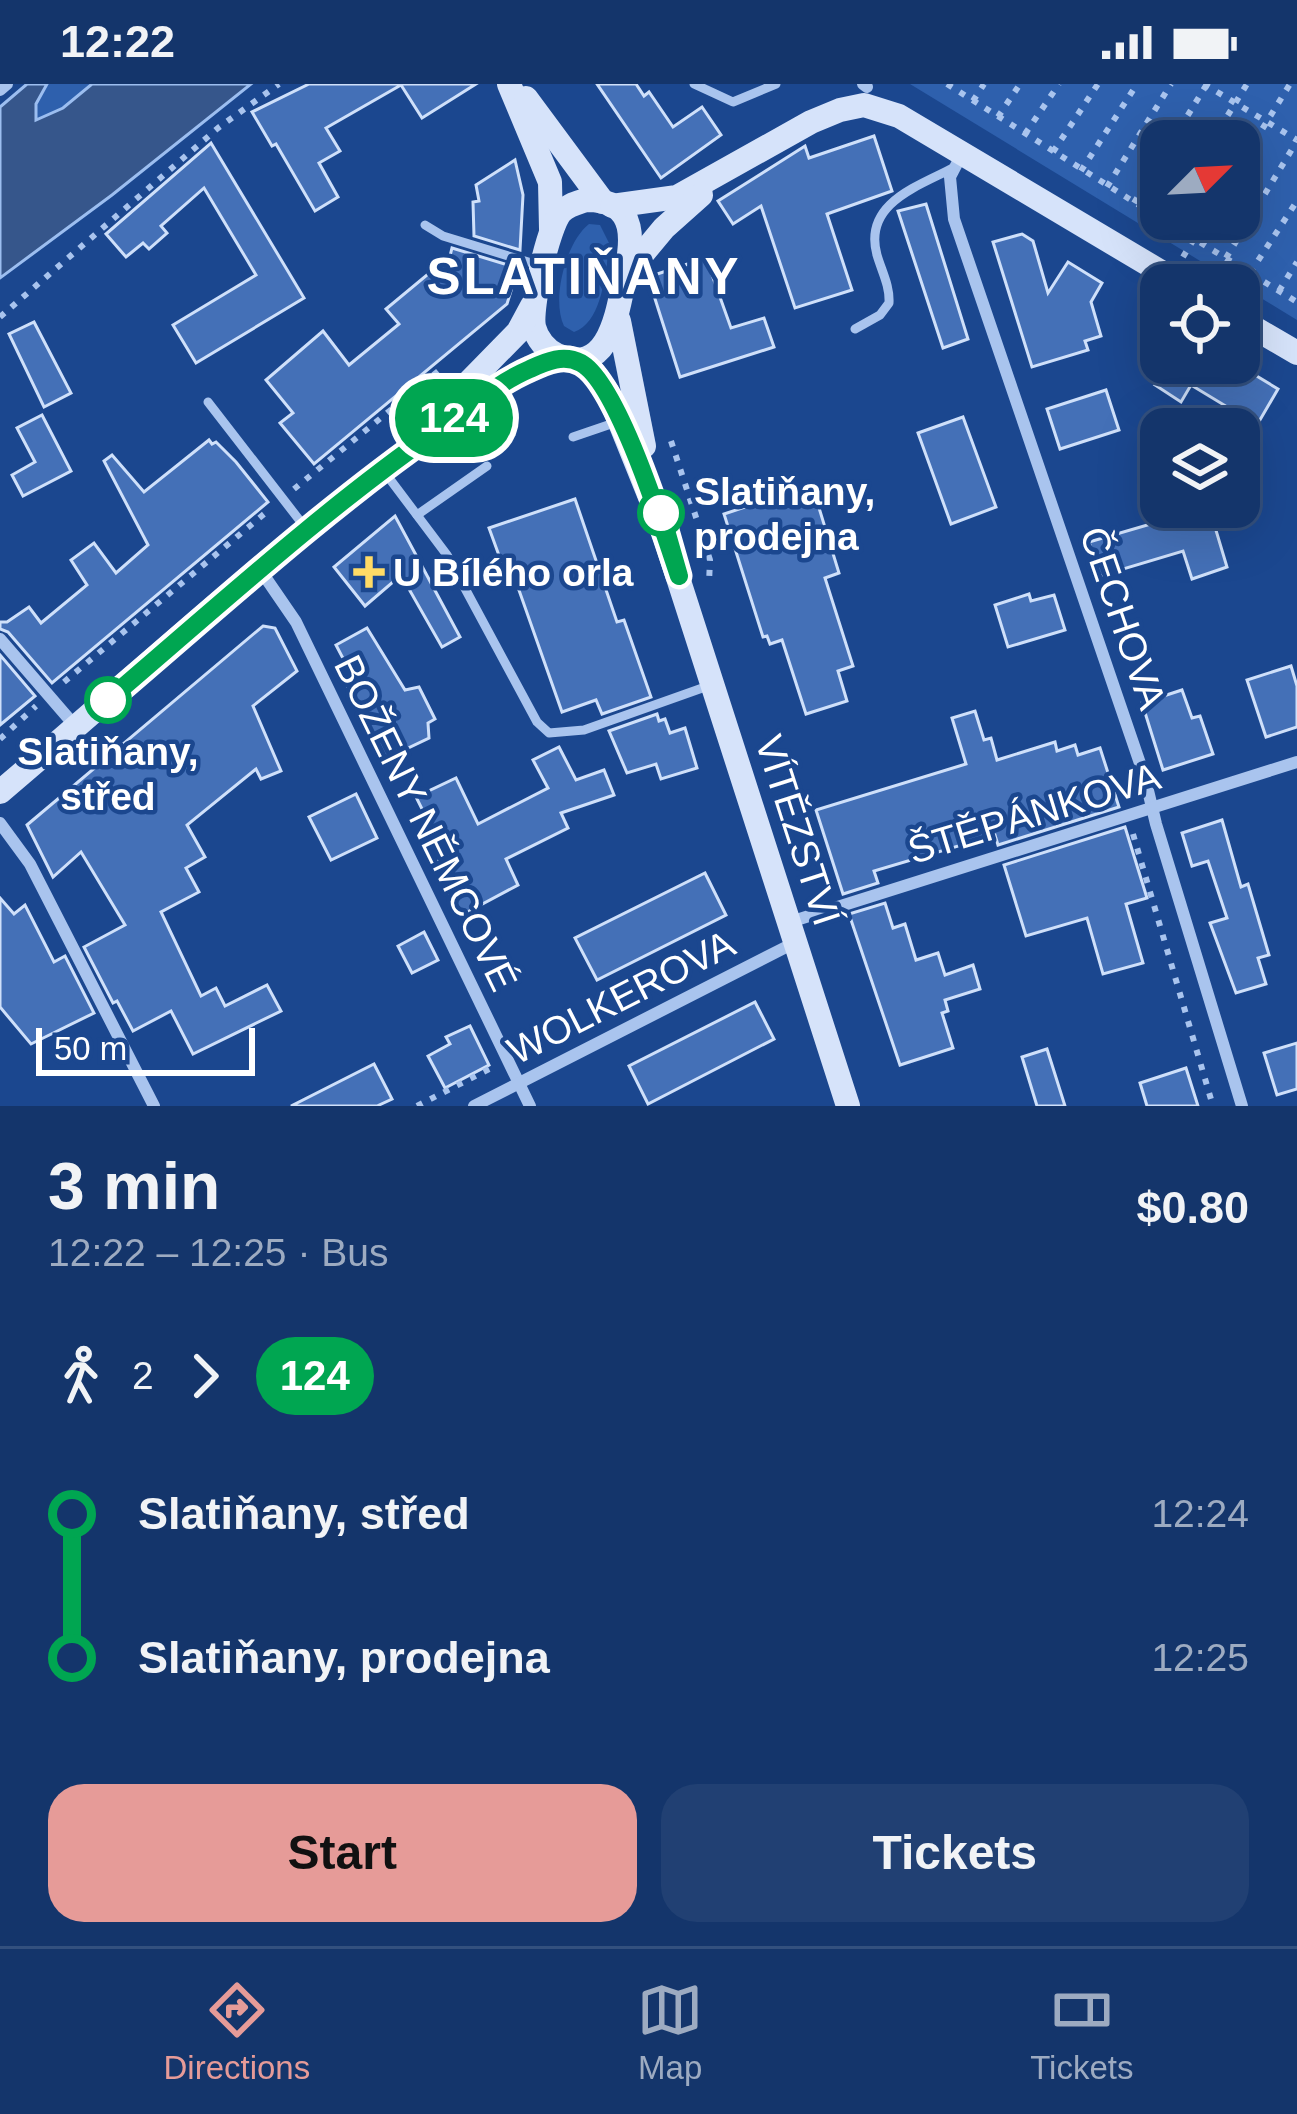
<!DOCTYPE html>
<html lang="en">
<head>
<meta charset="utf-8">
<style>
	:root { --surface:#14356b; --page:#214073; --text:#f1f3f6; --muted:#9dabc1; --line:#33507e; --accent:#e69b98 }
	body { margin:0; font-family:Arial,sans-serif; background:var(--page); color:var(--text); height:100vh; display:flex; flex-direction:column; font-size:45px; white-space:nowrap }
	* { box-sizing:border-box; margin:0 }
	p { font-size:39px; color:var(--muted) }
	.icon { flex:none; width:66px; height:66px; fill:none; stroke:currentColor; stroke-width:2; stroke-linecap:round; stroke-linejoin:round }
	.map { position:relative; height:1022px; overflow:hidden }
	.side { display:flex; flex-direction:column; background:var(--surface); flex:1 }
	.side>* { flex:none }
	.badge { padding:0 24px; border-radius:39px; font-size:42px; line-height:78px }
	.needle { width:78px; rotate:66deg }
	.controls { position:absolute; left:1140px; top:36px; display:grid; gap:24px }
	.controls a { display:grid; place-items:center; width:120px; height:120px; border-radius:24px; background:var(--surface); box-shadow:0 12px 48px #0002,0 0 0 3px var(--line); font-size:60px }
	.scale { position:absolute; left:36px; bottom:30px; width:219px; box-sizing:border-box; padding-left:12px; border:6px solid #fff; border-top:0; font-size:33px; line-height:42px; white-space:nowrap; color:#fff; -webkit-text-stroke:9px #1b478f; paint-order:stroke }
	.map>.badge { position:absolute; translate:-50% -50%; box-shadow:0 0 0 6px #fff }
	.legs { display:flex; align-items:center; gap:18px; height:132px; padding:0 48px; font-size:39px }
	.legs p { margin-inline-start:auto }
	.summary { display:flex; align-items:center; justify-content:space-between; height:204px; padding:0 48px }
	h1 { font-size:66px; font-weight:700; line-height:90px }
	.action { display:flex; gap:24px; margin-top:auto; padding:24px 48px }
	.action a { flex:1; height:138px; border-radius:36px; background:var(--accent); color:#111; font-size:48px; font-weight:700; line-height:138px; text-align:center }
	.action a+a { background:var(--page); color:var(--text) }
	ul { padding:0 48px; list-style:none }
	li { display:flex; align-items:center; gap:42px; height:144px; font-size:45px }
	li i { display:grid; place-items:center; width:18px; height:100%; margin:0 15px; background:currentColor }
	li i::after { content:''; width:30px; height:30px; margin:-15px; border:9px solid; border-radius:50%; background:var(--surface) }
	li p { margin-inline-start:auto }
	li:first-child i { background:linear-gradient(#0000 50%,currentColor 0) }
	li:last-child i { background:linear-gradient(currentColor 50%,#0000 0) }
	.status { display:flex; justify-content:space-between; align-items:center; height:84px; padding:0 60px; background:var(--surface); direction:ltr }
	.status svg { height:33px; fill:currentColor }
	.menu { display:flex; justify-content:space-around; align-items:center; height:168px; border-top:3px solid var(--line); background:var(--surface); font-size:33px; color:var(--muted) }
	.menu a { display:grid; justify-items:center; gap:6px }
	.menu .on { color:var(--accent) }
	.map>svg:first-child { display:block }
	.green { fill:#2e60ad; fill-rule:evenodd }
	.water { fill:#36568b; stroke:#9cbef0; stroke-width:3 }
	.building { fill:#4470b7; stroke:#cfe0fa; stroke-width:3 }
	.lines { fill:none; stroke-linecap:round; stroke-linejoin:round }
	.path { stroke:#a9c4ee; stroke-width:6; stroke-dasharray:6 9; stroke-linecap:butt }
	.lane { stroke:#a9c4ee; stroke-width:9 }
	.street { stroke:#a9c4ee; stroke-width:12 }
	.secondary { stroke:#d6e3fa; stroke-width:24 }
	.line-1-casing { stroke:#fff; stroke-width:27 }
	.line-1 { stroke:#00a651; stroke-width:18 }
	.stop-1-dot { fill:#fff; stroke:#00a651; stroke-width:6 }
	.poi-dot { fill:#ffdb66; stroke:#1b478f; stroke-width:4.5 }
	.labels { text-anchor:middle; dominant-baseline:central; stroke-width:9; stroke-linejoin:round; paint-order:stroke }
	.stop-label { font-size:39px; font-weight:bold; fill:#fff; stroke:#1b478f; text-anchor:start }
	.poi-label { font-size:39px; font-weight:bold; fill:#fff; stroke:#1b478f; text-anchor:start }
	.street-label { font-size:39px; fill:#fff; stroke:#1b478f }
	.district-label { font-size:51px; font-weight:bold; letter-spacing:3px; fill:#fff; stroke:#1b478f }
</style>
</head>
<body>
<div class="status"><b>12:22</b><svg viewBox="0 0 49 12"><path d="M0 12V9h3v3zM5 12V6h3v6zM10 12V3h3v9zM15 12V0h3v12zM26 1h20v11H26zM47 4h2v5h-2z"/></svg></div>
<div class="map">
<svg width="1297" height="1022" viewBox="0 0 1297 1022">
	<rect width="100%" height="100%" fill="#1b478f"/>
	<g class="green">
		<polygon points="47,0 92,0 63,24 35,36 36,20"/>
		<path d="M910 0H1297V236ZM1239 57V135H1161V57Z"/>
		<path d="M589 140 600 141 610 161C605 188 603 238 574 248L564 242C551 215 566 158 589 140Z"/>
	</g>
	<polygon class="water" points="27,0 47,0 36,20 36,36 63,24 92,0 251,0 112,111 0,194 0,23"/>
	<g class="building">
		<polygon points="309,0 476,0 422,34 401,1 326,44 340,67 319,79 338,113 315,127 276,60 272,62 252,28"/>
		<polygon points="597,0 636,0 644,12 649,8 673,43 702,23 721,51 661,94"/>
		<polygon points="874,52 892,107 827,130 852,206 795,224 761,122 733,140 718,117 805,62 809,74"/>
		<polygon points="211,59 304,214 196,279 173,241 256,191 204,104 161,142 167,149 149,165 143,159 126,173 106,150"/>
		<polygon points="515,76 523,111 520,166 474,152 473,118 479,117 476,101"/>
		<polygon points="926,120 968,255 943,264 898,127"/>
		<polygon points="1022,150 1033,157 1048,209 1068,178 1102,199 1091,218 1101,252 1085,257 1088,266 1032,283 993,158"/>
		<polygon points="452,164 518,184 507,220 314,380 280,339 293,329 266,296 323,247 349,281 399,240 386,225 450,172"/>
		<polygon points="706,174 731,244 764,234 774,263 680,293 648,193"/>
		<polygon points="34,238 71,309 44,323 9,250"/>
		<polygon points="1155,279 1235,279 1278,305 1257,341 1191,301 1181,318 1155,301 1168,286"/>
		<polygon points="1106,306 1119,346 1060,365 1047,325"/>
		<polygon points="42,331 71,387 23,412 12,391 35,378 17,344"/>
		<polygon points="963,333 996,423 951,440 918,349"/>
		<polygon points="209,356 212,360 216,358 236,378 268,418 52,599 8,548 0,545 0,538 7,538 29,523 41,539 87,501 71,476 94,459 116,489 148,461 104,377 112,371 144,408"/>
		<polygon points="812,401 839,489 825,494 853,582 838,587 847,617 806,630 782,556 770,560 767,552 763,553 724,430"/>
		<polygon points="575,415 617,538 624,536 651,613 602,630 596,616 562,628 508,475 501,477 489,444"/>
		<polygon points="1209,423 1227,483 1192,495 1183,467 1100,492 1089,458"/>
		<polygon points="395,432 460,553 442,563 401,491 365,522 334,483"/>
		<polygon points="1029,510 1031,517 1054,511 1065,546 1008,563 995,521"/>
		<polygon points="263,542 275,544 297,587 253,622 281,687 261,695 256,685 187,741 205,773 186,784 199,808 161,828 201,912 216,904 225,922 267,901 281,927 193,970 171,927 133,947 117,917 113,919 84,863 125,841 81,768 53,793 27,741"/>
		<polygon points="367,544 405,606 419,603 435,635 428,639 429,654 383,676 348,603 356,599 336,561"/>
		<polygon points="0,571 35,612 0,641"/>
		<polygon points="1291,582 1297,602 1297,643 1266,653 1247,596"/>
		<polygon points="1182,606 1192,634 1200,632 1213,670 1163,686 1142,619"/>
		<polygon points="975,627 984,656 991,654 997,676 1055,658 1057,667 1075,661 1078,671 1100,664 1119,723 998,761 995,751 874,787 878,799 843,810 816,726 966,680 952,634"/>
		<polygon points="657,630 659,637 665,635 670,649 685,644 697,684 661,695 656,680 627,689 609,647"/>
		<polygon points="559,663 576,696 604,686 614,711 561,729 568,744 506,775 518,801 460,832 438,786 436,778 446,773 416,713 456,694 478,740 548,704 533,676"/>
		<polygon points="356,710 377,754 331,776 309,733"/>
		<polygon points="1222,736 1241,803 1248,800 1269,871 1258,874 1266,900 1236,909 1210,839 1227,834 1208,777 1192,782 1182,749"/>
		<polygon points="1125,743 1147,814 1126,820 1143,879 1103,890 1087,834 1026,852 1004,781"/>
		<polygon points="705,789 726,831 597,896 575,854"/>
		<polygon points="0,814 14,830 25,821 54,878 65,872 94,929 31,960 0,923"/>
		<polygon points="885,819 893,844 905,840 916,876 938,869 945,891 973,881 980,905 945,916 948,927 942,929 953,964 900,981 849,830"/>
		<polygon points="424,848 438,876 412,889 398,862"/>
		<polygon points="755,918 774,955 648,1020 629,982"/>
		<polygon points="470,942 489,981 445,1004 428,972 450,960 446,953"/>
		<polygon points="1297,959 1297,1005 1277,1011 1264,969"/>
		<polygon points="1047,965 1065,1022 1037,1022 1022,973"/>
		<polygon points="374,980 392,1015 377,1022 291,1022"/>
		<polygon points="1186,984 1198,1022 1147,1022 1140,999"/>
	</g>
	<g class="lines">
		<g class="path">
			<polyline points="947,0 1161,135"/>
			<polyline points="1204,0 1297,56"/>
			<polyline points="973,17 984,0"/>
			<polyline points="998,33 1020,0"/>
			<polyline points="1025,50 1059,0"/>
			<polyline points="1172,57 1207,0"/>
			<polyline points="1212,57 1247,0"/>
			<polyline points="1053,68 1098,0"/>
			<polyline points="1239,83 1290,0"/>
			<polyline points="1081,87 1137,0"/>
			<polyline points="1107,103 1171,0"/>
			<polyline points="1134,119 1161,76"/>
			<polyline points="1162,135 1297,218"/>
			<polyline points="1183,173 1206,135"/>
			<polyline points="1226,174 1297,57"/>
			<polyline points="1250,189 1297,117"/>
			<polyline points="1279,207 1297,178"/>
			<polyline points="0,233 218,44 279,0"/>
			<polyline points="671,357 710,476 709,499"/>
			<polyline points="294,405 442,284"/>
			<polyline points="64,598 270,425"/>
			<polyline points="0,655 36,622"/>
			<polyline points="1133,750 1213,1022"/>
			<polyline points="417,1022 493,983"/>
		</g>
		<g class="lane">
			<polyline points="694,0 733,18 776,0"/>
			<polyline points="425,141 443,152 538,181"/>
			<path d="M855 245 880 231 889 219C890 202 882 188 877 171 863 120 916 103 953 84"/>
			<polyline points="208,318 304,442"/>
			<polyline points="573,353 614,339"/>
			<polyline points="386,390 447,471 537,638 549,649 584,646 708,602"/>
			<polyline points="417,431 487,382"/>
		</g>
		<g class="street">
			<polyline points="863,0 867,3"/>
			<polyline points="0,6 7,0"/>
			<polyline points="962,70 950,93 954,135 1145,694 1156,740 1242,1022"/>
			<polyline points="261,487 296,538 530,1022"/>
			<polyline points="0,555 76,643"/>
			<polyline points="0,739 30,780 154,1022"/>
			<polyline points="790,838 1297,678"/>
			<polyline points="474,1022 796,858"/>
		</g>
		<g class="secondary">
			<polyline points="509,0 550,98 551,145"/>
			<polyline points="526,14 603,118"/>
			<path d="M586 116C641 116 632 160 624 197 617 231 608 293 557 271 546 266 537 255 534 243 530 224 548 143 561 128 568 121 577 119 586 116Z"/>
			<polyline points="612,122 677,113 811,38 840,26 864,21 899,32 1183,201"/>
			<polyline points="630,185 664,144 701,111"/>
			<polyline points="1239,235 1297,269"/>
			<polyline points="619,237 644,362"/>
			<polyline points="570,274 591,285 608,309 660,438 848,1022"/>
			<polyline points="429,339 518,248 532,222"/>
			<path d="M0 708C149 582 294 445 455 334 489 310 524 279 567 274"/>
		</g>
	</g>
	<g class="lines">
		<g class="line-1-casing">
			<path id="line-1" d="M108 616C216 524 323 426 439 345 468 325 497 299 530 285 547 277 564 270 581 279 618 299 664 448 679 492L661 429"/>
		</g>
		<use href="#line-1" class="line-1"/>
	</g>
	<g class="stop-1-dot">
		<circle cx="661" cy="429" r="21"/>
		<circle cx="108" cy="616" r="21"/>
	</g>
	<path class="poi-dot" d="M363 470h12v12h12v12h-12v12h-12v-12h-12v-12h12z"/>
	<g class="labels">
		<g class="stop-label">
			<text x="694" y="407">Slatiňany,<tspan x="694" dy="45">prodejna</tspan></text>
			<text x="108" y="667" text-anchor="middle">Slatiňany,<tspan x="108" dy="45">střed</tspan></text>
		</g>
		<g class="poi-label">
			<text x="393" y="488">U Bílého orla</text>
		</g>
		<g class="street-label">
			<text transform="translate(1123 534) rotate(71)">ČECHOVA</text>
			<text transform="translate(1034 729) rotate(-17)">ŠTĚPÁNKOVA</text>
			<text transform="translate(426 739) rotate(64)">BOŽENY NĚMCOVÉ</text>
			<text transform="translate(798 746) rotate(72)">VÍTĚZSTVÍ</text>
			<text transform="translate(621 913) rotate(-27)">WOLKEROVA</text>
		</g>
		<g class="district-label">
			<text x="584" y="192">SLATIŇANY</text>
		</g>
	</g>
</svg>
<div class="controls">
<a><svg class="needle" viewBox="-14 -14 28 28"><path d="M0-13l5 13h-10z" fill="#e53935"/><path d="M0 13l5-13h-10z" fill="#9dabc1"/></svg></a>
<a><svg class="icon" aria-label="locate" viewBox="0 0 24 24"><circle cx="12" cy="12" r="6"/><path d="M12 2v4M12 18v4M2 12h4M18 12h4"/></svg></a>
<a><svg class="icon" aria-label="layers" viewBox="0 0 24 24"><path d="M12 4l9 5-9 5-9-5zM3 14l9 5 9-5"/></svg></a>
</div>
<div class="scale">50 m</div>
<b class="badge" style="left:454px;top:334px;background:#00a651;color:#fff">124</b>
</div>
<section class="side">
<div class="summary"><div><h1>3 min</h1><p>12:22 – 12:25 · Bus</p></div><b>$0.80</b></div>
<div class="legs"><svg class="icon" aria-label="walk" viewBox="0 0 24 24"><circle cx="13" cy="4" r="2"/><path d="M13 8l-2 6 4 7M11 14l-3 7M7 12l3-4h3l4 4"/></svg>2<svg class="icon" aria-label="forward" viewBox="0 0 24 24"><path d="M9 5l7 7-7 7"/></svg><b class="badge" style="background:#00a651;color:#fff">124</b></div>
<ul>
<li><i style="color:#00a651"></i><b>Slatiňany, střed</b><p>12:24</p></li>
<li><i style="color:#00a651"></i><b>Slatiňany, prodejna</b><p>12:25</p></li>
</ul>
<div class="action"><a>Start</a><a>Tickets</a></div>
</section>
<nav class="menu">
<a class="on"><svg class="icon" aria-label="directions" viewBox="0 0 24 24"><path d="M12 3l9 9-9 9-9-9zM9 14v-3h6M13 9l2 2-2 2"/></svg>Directions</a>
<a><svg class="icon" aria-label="map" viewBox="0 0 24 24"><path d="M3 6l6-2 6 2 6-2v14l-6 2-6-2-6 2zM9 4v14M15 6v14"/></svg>Map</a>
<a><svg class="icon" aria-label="tickets" viewBox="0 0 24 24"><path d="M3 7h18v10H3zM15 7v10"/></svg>Tickets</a>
</nav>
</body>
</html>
